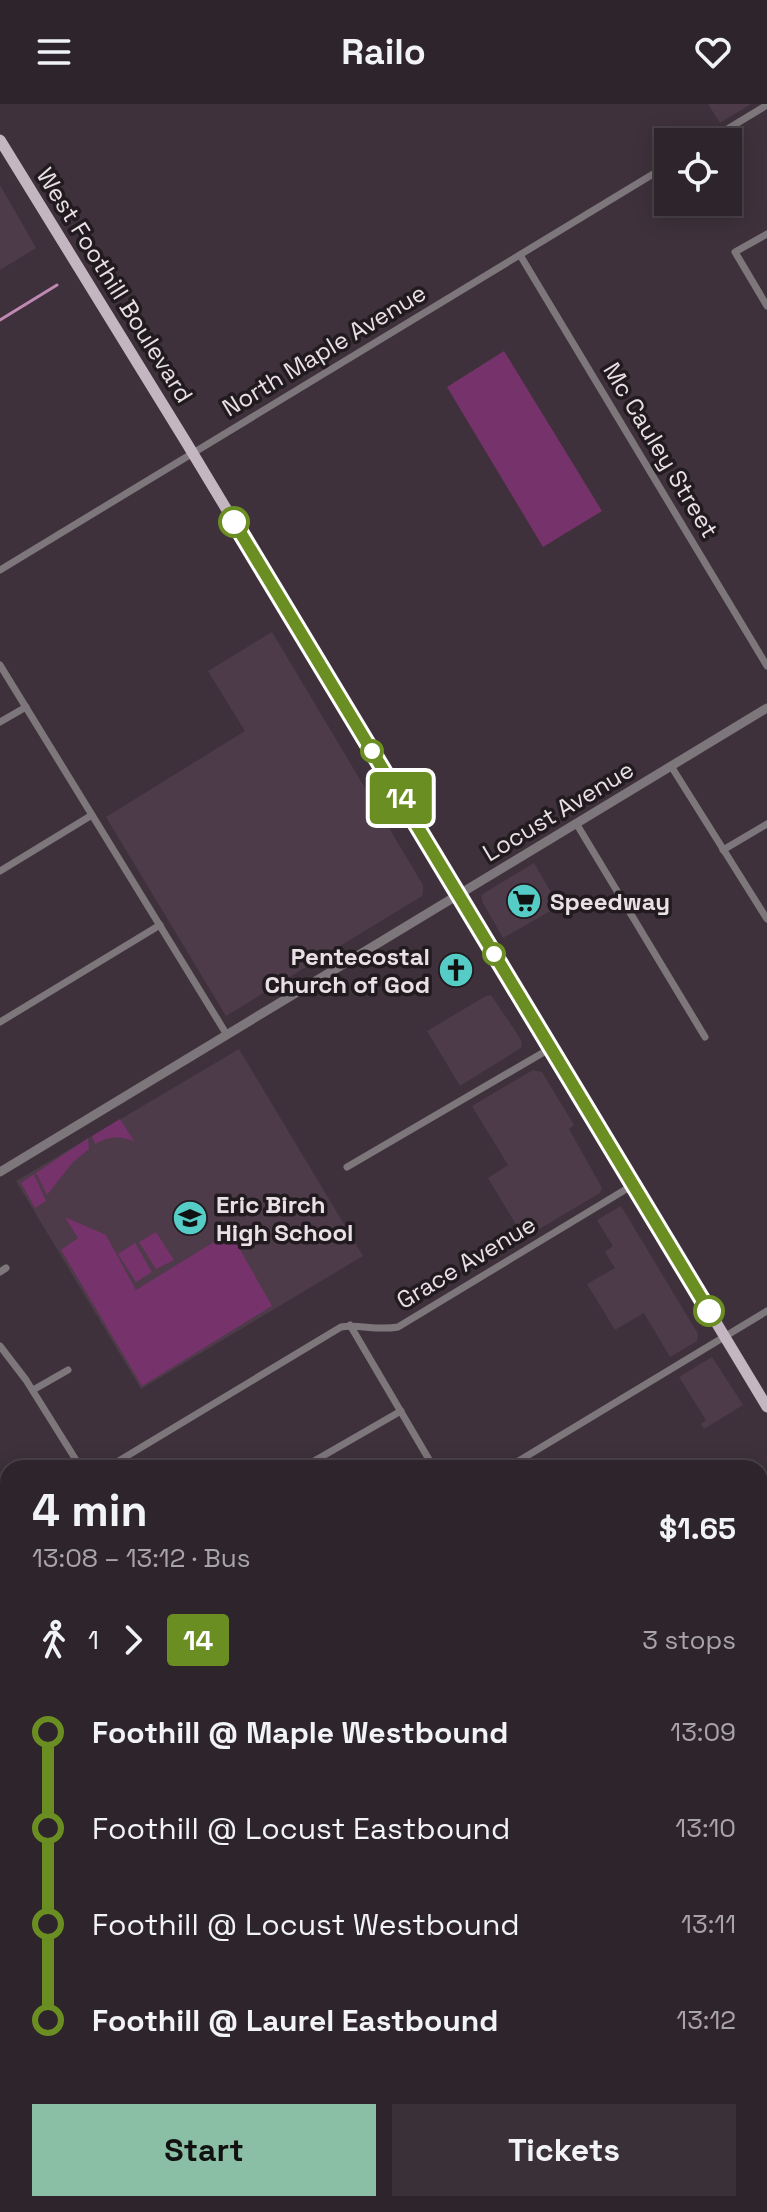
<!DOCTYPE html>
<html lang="en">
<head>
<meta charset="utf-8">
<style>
	:root { --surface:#2e252c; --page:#3a3138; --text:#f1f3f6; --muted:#a7a5a9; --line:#494248; --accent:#8abfa5 }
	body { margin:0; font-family:"Space Grotesk",sans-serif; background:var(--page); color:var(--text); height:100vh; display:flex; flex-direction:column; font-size:30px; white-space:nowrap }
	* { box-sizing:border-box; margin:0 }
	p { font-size:26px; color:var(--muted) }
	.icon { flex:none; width:44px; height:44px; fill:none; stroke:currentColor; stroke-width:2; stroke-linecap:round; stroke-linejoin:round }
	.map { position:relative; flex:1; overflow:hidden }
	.panel { position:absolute; left:0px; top:1356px; width:768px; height:752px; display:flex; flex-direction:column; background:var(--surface); border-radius:24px 24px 0 0; box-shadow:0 4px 20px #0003,0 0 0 2px var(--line) }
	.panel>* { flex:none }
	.badge { padding:0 16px; border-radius:6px; font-size:28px; line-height:52px }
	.controls { position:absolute; left:654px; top:24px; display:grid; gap:16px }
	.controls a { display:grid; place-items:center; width:88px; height:88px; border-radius:0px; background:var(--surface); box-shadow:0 4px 20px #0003,0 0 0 2px var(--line); font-size:40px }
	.map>.badge { position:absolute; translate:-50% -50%; box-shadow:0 0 0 4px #fff }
	.legs { display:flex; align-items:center; gap:12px; height:88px; padding:0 32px; font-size:26px }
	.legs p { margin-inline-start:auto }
	.headline { display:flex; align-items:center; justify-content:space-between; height:136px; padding:0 32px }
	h1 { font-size:44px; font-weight:600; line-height:60px }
	.cta { display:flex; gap:16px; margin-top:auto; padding:16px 32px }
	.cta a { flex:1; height:92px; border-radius:0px; background:var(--accent); color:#111; font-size:32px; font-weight:600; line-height:92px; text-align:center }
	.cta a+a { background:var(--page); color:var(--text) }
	ul { padding:0 32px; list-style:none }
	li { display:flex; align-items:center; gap:28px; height:96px; font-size:30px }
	li i { display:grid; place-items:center; width:12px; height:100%; margin:0 10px; background:currentColor }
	li i::after { content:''; width:20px; height:20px; margin:-10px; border:6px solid; border-radius:50%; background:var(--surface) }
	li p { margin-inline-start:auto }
	li:first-child i { background:linear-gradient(#0000 50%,currentColor 0) }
	li:last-child i { background:linear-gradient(currentColor 50%,#0000 0) }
	header { display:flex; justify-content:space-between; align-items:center; height:104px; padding:0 32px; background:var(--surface); font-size:36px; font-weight:600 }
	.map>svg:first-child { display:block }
	.built { fill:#4d3b49 }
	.green { fill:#76326a }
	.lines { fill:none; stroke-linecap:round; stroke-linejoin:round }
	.stream { stroke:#bf89b4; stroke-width:3 }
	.minor { stroke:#7d767b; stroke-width:7 }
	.tertiary { stroke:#7d767b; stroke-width:9 }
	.secondary { stroke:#a49aa2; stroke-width:10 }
	.primary { stroke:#c3b6c0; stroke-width:11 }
	.line-1-casing { stroke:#fff; stroke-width:18 }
	.line-1 { stroke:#6b8e23; stroke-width:12 }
	.stop-1-dot { fill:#fff; stroke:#6b8e23; stroke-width:4 }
	.labels { text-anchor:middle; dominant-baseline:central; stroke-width:7; stroke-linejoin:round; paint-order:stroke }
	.street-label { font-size:24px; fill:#e9e0e6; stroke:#211b1f }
	.poi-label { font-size:24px; font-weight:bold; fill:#e9e0e6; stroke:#211b1f; text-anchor:start }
</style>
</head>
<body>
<header><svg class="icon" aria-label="menu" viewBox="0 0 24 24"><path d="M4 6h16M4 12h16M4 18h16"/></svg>Railo<svg class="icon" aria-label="heart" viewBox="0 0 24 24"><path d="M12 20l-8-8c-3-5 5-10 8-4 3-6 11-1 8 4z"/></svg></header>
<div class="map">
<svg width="767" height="2108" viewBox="0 0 767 2108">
	<rect width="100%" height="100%" fill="#3e313b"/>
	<g class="built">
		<polygon points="708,0 751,0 720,19"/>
		<polygon points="0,81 36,144 0,166"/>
		<polygon points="272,528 423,781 423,787 422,792 226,912 106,713 245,627 208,567"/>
		<polygon points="534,759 559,802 503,834 483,799 481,791"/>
		<polygon points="491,891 516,928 522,938 521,944 460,982 427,927 486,892"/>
		<polygon points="239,945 363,1152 141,1285 16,1077"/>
		<polygon points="533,966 542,968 574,1021 569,1025 602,1084 600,1089 524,1134 488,1074 508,1061 472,1002"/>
		<polygon points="621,1102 698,1230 697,1237 670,1253 644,1209 615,1226 587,1180 615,1164 605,1148 613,1142 597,1116"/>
		<polygon points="712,1253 743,1301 704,1325 701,1320 706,1316 679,1273"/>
		<polygon points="767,1433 767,1547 760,1551 760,1437"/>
	</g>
	<g class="green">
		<polygon points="504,247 602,407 543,443 447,283"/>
		<path d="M120 1015 134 1037C119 1032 109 1032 95 1040L92 1032Z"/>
		<polygon points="88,1034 89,1045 73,1058 47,1091 36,1069"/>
		<polygon points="34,1070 46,1097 35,1104 21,1079"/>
		<polygon points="65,1113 106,1131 136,1186 230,1128 272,1202 142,1282 61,1146 78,1134"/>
		<polygon points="156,1128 174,1156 156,1165 139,1138"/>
		<polygon points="135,1139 152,1168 136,1178 118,1150"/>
	</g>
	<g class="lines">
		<polyline class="stream" points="0,216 57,181"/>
		<g class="minor">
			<polyline points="706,38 767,1"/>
			<polyline points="767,130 735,148 767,202"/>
			<polyline points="520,151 767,562"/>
			<polyline points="0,466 668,61"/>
			<polyline points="0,561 227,931"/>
			<polyline points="0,618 26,603"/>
			<polyline points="671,662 767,815"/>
			<polyline points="576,719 705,933"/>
			<polyline points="723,746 767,720"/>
			<polyline points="0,767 92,711"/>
			<polyline points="0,918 160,821"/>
			<polyline points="347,1063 551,944"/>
			<polyline points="0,1168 6,1164"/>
			<polyline points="350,1221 434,1364"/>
			<polyline points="0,1242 26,1276 81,1364"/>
			<polyline points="33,1286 68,1266"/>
			<path d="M107 1364 341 1223C359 1220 376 1227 398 1223L633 1081"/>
			<polyline points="302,1364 401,1307"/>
			<polyline points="507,1364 767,1207"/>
			<polyline points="0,1437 8,1433"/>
			<polyline points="0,1669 8,1665"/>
			<polyline points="8,1798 1,1803 8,1814"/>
			<polyline points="760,2049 767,2061"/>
			<polyline points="0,2072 8,2067"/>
			<polyline points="183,2100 188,2108"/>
			<polyline points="568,2100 573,2108"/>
		</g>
		<g class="tertiary">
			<polyline points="0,1068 767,604"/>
			<polyline points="0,2035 8,2049"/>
			<polyline points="39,2100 44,2108"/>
		</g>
		<g class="secondary">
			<polyline points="760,1813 767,1809"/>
			<polyline points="273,2108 287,2100"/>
		</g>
		<polyline class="primary" points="0,36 186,338 767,1303"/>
	</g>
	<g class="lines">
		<g class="line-1-casing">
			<polyline id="line-1" points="234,418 709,1207"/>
		</g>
		<use href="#line-1" class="line-1"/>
	</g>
	<defs>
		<g id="supermarket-disc" transform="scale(1.8)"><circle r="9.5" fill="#55cdc6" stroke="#211b1f"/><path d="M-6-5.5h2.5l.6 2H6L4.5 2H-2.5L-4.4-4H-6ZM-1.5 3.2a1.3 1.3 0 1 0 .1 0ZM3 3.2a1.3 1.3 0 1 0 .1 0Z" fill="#111"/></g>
		<g id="church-disc" transform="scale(1.8)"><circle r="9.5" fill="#55cdc6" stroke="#211b1f"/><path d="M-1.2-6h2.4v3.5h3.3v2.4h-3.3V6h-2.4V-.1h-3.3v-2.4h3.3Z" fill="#111"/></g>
		<g id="school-disc" transform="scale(1.8)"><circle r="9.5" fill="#55cdc6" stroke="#211b1f"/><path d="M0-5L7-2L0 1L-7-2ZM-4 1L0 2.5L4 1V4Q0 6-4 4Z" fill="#111"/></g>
	</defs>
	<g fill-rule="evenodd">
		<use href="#supermarket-disc" x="524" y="797"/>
		<use href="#church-disc" x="456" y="866"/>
		<use href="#school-disc" x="190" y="1114"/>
	</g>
	<g class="stop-1-dot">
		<circle cx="234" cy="418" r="14"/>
		<circle cx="372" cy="647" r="10"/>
		<circle cx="494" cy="850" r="10"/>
		<circle cx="709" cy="1207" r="14"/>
	</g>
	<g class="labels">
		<g class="street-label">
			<text transform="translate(115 181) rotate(58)">West Foothill Boulevard</text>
			<text transform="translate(324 246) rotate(-31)">North Maple Avenue</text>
			<text transform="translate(661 346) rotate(59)">Mc Cauley Street</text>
			<text transform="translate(558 707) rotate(-31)">Locust Avenue</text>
			<text transform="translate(466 1158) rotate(-31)">Grace Avenue</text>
		</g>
		<g class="poi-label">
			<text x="550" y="797">Speedway</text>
			<text x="430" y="852" text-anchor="end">Pentecostal<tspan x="430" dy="28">Church of God</tspan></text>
			<text x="216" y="1100">Eric Birch<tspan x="216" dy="28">High School</tspan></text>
		</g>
	</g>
</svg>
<div class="controls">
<a><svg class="icon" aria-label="locate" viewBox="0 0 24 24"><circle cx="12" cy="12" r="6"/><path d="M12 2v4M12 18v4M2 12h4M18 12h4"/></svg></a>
</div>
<b class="badge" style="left:401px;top:694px;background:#6b8e23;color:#fff">14</b>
<section class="panel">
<div class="headline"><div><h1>4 min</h1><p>13:08 – 13:12 · Bus</p></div><b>$1.65</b></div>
<div class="legs"><svg class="icon" aria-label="walk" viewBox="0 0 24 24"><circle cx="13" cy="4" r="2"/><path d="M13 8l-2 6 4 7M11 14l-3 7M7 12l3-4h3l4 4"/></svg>1<svg class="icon" aria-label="forward" viewBox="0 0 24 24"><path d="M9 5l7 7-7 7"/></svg><b class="badge" style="background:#6b8e23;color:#fff">14</b><p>3 stops</p></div>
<ul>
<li><i style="color:#6b8e23"></i><b>Foothill @ Maple Westbound</b><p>13:09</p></li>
<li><i style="color:#6b8e23"></i><span>Foothill @ Locust Eastbound</span><p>13:10</p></li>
<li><i style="color:#6b8e23"></i><span>Foothill @ Locust Westbound</span><p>13:11</p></li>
<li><i style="color:#6b8e23"></i><b>Foothill @ Laurel Eastbound</b><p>13:12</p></li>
</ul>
<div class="cta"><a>Start</a><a>Tickets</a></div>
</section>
</div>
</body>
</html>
